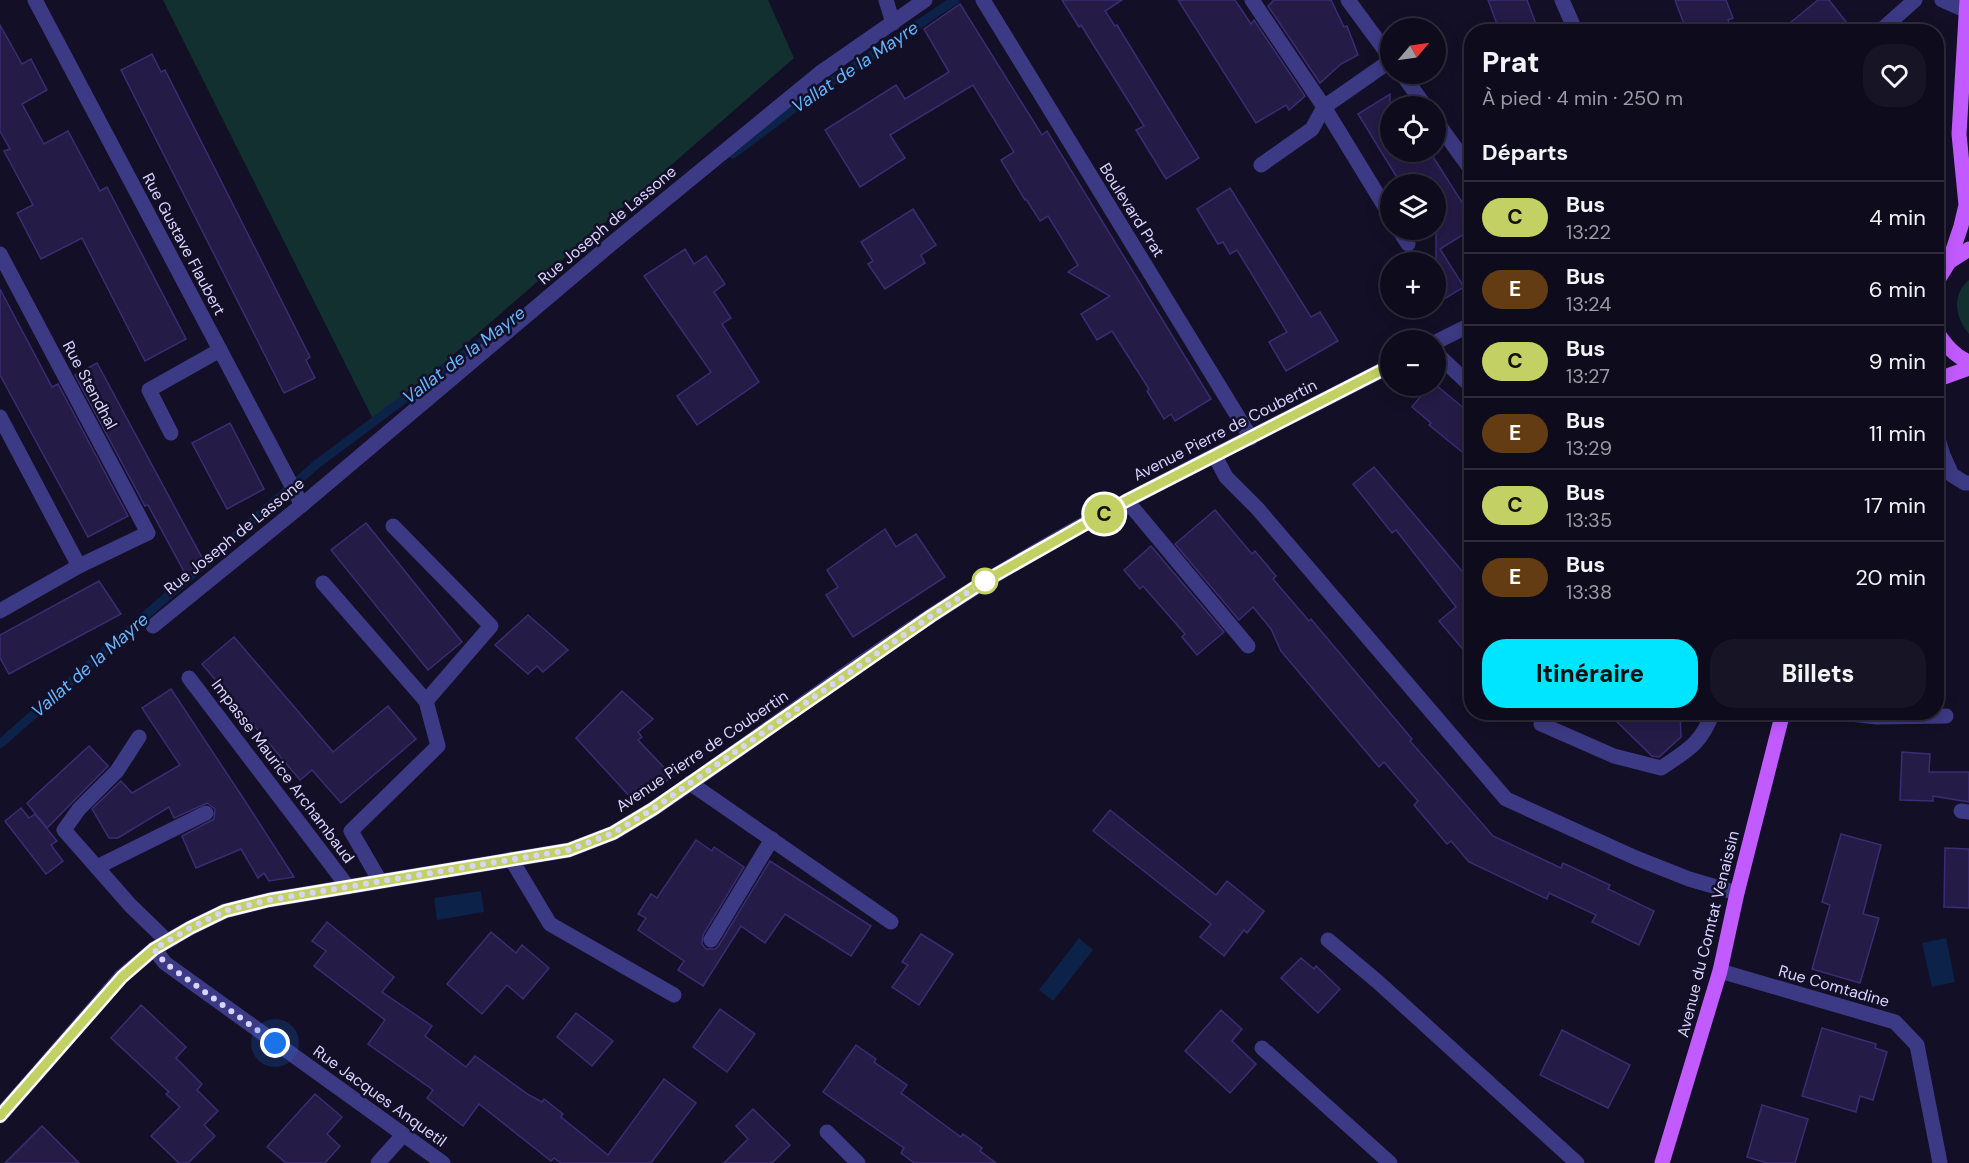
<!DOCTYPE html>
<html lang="fr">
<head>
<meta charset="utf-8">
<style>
	:root { --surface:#0e0b1c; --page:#171425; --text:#f1f3f6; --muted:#9b9ba3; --line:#2e2b3b; --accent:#00e5ff }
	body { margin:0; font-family:"DM Sans",sans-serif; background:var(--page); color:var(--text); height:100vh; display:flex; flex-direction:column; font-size:22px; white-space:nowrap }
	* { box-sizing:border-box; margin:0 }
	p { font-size:20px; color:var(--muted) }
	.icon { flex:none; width:33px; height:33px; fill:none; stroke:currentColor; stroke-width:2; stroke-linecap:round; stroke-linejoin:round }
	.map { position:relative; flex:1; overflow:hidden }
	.sheet { position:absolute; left:1464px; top:24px; width:480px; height:696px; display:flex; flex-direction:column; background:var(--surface); border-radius:24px; box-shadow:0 3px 15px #0003,0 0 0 2px var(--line) }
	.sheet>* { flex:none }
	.badge { padding:0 12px; border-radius:20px; font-size:21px; line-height:39px }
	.needle { width:39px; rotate:61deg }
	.fabs { position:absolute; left:1380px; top:18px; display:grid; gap:12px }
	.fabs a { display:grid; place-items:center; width:66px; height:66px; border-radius:50%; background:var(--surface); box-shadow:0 3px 15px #0003,0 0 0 2px var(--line); font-size:30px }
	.you { position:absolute; width:30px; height:30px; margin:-15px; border:4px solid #fff; border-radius:50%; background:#1a73e8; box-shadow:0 0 0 9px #1a73e833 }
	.map>.badge { position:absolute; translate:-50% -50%; box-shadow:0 0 0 3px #fff }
	h2 { padding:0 18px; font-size:22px; line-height:54px }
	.round { display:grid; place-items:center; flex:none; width:63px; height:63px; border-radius:24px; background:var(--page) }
	.summary { display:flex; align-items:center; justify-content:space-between; height:102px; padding:0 18px }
	h1 { font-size:28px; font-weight:800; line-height:45px }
	.action { display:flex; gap:12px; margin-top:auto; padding:12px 18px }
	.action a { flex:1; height:69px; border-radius:24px; background:var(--accent); color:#111; font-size:24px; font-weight:800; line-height:69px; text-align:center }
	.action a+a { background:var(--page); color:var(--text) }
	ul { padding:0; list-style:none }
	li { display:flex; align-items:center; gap:18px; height:72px; padding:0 18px; border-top:2px solid var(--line) }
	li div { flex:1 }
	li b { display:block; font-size:22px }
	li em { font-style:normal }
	li .badge { min-width:66px; font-weight:700; text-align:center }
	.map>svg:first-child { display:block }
	.green { fill:#12302f }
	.water { fill:#0c2248 }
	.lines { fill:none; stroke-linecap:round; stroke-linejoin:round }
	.stream { stroke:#0c2248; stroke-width:9 }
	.building { fill:#241b47; stroke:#3b2d73; stroke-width:1.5 }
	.minor { stroke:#3d3a85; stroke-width:15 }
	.major { stroke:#c25bff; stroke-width:15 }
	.line-casing { stroke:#fff; stroke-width:14 }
	.line { stroke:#c3d164; stroke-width:9 }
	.walk { stroke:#d9d4ff; stroke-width:6; stroke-dasharray:0 10.8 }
	.stop-dot { fill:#fff; stroke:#c3d164; stroke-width:3 }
	.labels { text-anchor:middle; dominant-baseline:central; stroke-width:5; stroke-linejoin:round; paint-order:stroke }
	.street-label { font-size:16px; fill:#d9d4ff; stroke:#130f26 }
	.water-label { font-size:18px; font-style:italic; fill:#62b6ff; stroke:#130f26 }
</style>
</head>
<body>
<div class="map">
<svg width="1969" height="1163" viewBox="0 0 1969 1163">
	<rect width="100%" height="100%" fill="#130f26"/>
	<g class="green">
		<polygon points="163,0 768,0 794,58 375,423"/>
		<path d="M1969 280V334C1955 317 1951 295 1969 280Z"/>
	</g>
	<g class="water">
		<polygon points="481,891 484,912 437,920 434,898"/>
		<polygon points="1079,938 1093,950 1053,1001 1039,990"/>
		<polygon points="1946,938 1955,982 1932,987 1922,943"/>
	</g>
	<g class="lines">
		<g class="stream">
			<polyline points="733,154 813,94 955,0"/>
			<polyline points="0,744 317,464 513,318"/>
		</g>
	</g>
	<g class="building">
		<polygon points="1062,0 1122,0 1105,11 1115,26 1117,25 1199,158 1166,179 1136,130 1144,126 1081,25 1079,27"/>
		<polygon points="1178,0 1235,0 1251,24 1254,20 1305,96 1289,110 1286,105 1256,123"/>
		<polygon points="1274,0 1331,0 1344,27 1347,26 1358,55 1341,64 1320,83 1268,6"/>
		<polygon points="1488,0 1527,0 1539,32 1500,32"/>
		<polygon points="1675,0 1726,0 1733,18 1728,20 1733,32 1687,32"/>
		<polygon points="1818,0 1829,0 1854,32 1779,32"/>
		<polygon points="960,4 1042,135 1047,131 1211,399 1175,421 1171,414 1164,419 1147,391 1149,389 1112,331 1097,340 1081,314 1110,296 1068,272 1078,265 1048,216 1040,221 1026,199 1025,200 1001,160 1014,152 973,85 890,135 905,158 860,187 825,130 896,85 905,99 949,72 924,29"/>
		<polygon points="0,25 22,64 31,59 47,90 22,104 44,144 68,131 100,191 107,187 186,339 145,361 82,238 41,259 17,213 33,205 4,151 10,149 0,131"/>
		<polygon points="152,54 161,72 165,70 310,357 306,360 315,378 284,393 121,70"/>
		<polygon points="1390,94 1390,152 1430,152 1472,218 1472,229 1440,249 1464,287 1436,304 1436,184 1401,184 1358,114"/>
		<polygon points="1230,188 1311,317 1320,312 1338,341 1286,371 1269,342 1287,332 1237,250 1230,254 1223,242 1218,244 1197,209"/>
		<polygon points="913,209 936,245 921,255 925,263 885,289 868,264 873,261 861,242"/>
		<polygon points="685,249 694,264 706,256 725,284 714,292 731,318 722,324 759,382 697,425 677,396 711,372 644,276"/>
		<polygon points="0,289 52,387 58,384 128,516 88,537 0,375"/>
		<polygon points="97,363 207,567 187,577 148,505 145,506 75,375"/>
		<polygon points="1436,385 1472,415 1472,460 1429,425 1431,423 1412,407 1429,386"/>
		<polygon points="230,423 264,489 227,509 192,443"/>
		<polygon points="1374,467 1472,583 1472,660 1439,621 1456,607 1396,530 1392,533 1353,484"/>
		<polygon points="1215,510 1252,554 1255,551 1276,576 1273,579 1309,621 1311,619 1412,739 1410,741 1493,836 1561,868 1563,863 1610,885 1608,889 1654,911 1639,945 1592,922 1596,915 1549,893 1547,899 1469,862 1451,841 1447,844 1414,805 1418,801 1384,762 1379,767 1281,651 1271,629 1253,607 1239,620 1175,544"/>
		<polygon points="366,523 462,642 428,670 331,550"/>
		<polygon points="885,529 896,547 916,534 945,577 853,637 826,595 838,587 827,570"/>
		<polygon points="1151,546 1224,632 1197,655 1182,637 1185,634 1143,586 1140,589 1124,570"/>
		<polygon points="99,581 121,614 9,674 0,658 0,635"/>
		<polygon points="528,615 568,650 543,672 537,666 528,674 495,645"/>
		<polygon points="234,637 333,752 388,706 416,739 341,803 312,770 300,780 202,664"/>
		<polygon points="171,689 247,804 294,877 269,881 264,873 258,878 241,849 196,868 182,836 214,819 215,809 207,803 174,818 169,807 118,838 109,838 92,809 121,781 132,793 180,765 142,708"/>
		<polygon points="622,691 653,719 638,732 642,737 638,740 673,777 633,800 576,738"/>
		<polygon points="1607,712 1680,712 1681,737 1659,757 1652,756"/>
		<polygon points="89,746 108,766 47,828 27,803"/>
		<polygon points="1902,752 1930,754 1929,772 1969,772 1969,802 1933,796 1933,801 1900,800"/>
		<polygon points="21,808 29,818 35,814 57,841 51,845 63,861 46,874 5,821"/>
		<polygon points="1110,810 1216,895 1227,881 1264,911 1247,933 1244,930 1224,956 1200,937 1211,924 1093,831"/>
		<polygon points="1841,834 1881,845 1863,914 1879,918 1860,983 1812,969 1830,905 1822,902"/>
		<polygon points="696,840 712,851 714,847 744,867 703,935 702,944 706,949 715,949 719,945 770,861 871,926 851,956 785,914 765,943 741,926 703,986 678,970 684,961 638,930 646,918 638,914 651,894 657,898"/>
		<polygon points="1945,848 1969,849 1969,908 1944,907"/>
		<polygon points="327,922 394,977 382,992 432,1026 425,1036 466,1067 475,1056 529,1095 542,1102 544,1099 563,1114 561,1117 608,1155 664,1079 696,1103 651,1163 561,1163 554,1158 551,1161 479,1104 463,1126 427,1098 433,1090 368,1044 385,1020 314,966 326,951 312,941"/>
		<polygon points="491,932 516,953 522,945 549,968 523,999 507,985 482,1014 447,984"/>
		<polygon points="921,934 953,954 919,1005 892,987 908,965 902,962"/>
		<polygon points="1301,958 1314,969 1316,966 1340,989 1318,1013 1281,978"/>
		<polygon points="141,1005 186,1047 176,1058 202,1084 197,1090 218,1111 204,1125 215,1136 188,1163 179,1163 151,1136 180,1107 166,1094 169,1092 111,1038"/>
		<polygon points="720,1009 755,1034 727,1072 693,1047"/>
		<polygon points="1221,1010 1242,1029 1232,1041 1256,1064 1230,1093 1185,1051"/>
		<polygon points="576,1013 613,1041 592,1066 557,1037"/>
		<polygon points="1822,1028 1876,1044 1875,1048 1887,1052 1873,1100 1860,1096 1856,1112 1802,1096"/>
		<polygon points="1562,1030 1630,1065 1608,1108 1540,1075"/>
		<polygon points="856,1045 876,1059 874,1062 907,1085 901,1093 961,1137 963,1134 982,1148 980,1151 996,1163 914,1163 901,1153 904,1148 823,1092"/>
		<polygon points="315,1094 342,1117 327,1134 340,1146 325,1163 286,1163 267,1147"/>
		<polygon points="1762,1105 1808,1119 1795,1163 1767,1163 1747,1157"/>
		<polygon points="753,1109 790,1145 772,1163 724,1163 748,1139 736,1126"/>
		<polygon points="42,1126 79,1163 5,1163"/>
	</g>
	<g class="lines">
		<g class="minor">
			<polyline points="35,0 302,505"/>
			<polyline points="886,0 893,23"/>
			<polyline points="983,0 1251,438"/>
			<polyline points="1252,0 1324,107 1390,61"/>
			<polyline points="1348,0 1390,57"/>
			<polyline points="1562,0 1576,32"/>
			<polyline points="1942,0 1967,11 1969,15"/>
			<polyline points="1879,32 1915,0"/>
			<polyline points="1402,74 1425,106"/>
			<polyline points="1436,121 1472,171"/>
			<polyline points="1261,165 1312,129 1324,107 1390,215"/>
			<polyline points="1399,230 1408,244"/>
			<polyline points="0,254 148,533 79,566 0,417"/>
			<polyline points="1436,342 1472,324"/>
			<polyline points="1436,353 1472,387"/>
			<polyline points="171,433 149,390 220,350"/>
			<polyline points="1936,433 1943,455 1952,475 1965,483 1969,483"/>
			<polyline points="1215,456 1226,477 1257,508 1506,799 1636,858 1689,879 1737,893"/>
			<polyline points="1127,501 1248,646"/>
			<polyline points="393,526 491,626 426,701"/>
			<polyline points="323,583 426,701 438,746 351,831 380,881"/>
			<polyline points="0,611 79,566"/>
			<polyline points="153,626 302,505 610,245 820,73 925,0"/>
			<polyline points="189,678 348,887"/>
			<polyline points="1832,712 1877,717 1946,716"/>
			<path d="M1541 724 1614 756 1661 768C1688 750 1701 744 1713 712"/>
			<polyline points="139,737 117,771 79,809 64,830 130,905 167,941"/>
			<polyline points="690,783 891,922"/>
			<polyline points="1961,811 1969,812"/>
			<polyline points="511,859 550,924 674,995"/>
			<polyline points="97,867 206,813"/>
			<polyline points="711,940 772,839"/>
			<polyline points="1328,940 1378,982 1577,1163"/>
			<polyline points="154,949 165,963 443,1163"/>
			<polyline points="1720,971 1895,1022 1917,1045 1940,1163"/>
			<polyline points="1262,1048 1390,1163"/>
			<path d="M0 1116 121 977 154 949 190 928 225 911 269 900 569 850 613 833 653 809C764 734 871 651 986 581 1116 501 1255 436 1390 366"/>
			<polyline points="827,1132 858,1163"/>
			<polyline points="378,1163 403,1135"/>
		</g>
		<g class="major">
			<polyline points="1949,262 1961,226 1966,205 1959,134 1967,0"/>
			<polyline points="1936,283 1949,262 1969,249"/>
			<path d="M1936 331C1945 344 1954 356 1969 362"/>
			<polyline points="1936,380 1969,368"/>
			<polyline points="1662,1163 1720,971 1737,893 1783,712"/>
		</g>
	</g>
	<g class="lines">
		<g class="line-casing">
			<polyline id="line" points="0,1116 122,977 154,949 190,928 225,911 269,900 569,850 613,833 653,809 931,616 985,581 1126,501 1390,366"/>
		</g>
		<use href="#line" class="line"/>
		<polyline class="walk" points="275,1043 165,963 154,949 190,928 225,911 269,900 569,850 613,833 653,809 931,616 985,581"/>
	</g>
	<circle class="stop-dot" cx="985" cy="581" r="12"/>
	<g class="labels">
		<g class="street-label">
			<text transform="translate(1132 210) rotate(58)">Boulevard Prat</text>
			<text transform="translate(607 225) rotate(-40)">Rue Joseph de Lassone</text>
			<text transform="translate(184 244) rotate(62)">Rue Gustave Flaubert</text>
			<text transform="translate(90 385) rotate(62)">Rue Stendhal</text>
			<text transform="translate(1225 430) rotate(-27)">Avenue Pierre de Coubertin</text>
			<text transform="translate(234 536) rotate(-39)">Rue Joseph de Lassone</text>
			<text transform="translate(702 751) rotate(-34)">Avenue Pierre de Coubertin</text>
			<text transform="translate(283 771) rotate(53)">Impasse Maurice Archambaud</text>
			<text transform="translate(1708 934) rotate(-76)">Avenue du Comtat Venaissin</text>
			<text transform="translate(1834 986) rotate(16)">Rue Comtadine</text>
			<text transform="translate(380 1096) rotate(36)">Rue Jacques Anquetil</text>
		</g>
		<g class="water-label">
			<text transform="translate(855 67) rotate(-34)">Vallat de la Mayre</text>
			<text transform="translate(464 355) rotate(-37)">Vallat de la Mayre</text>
			<text transform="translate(90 665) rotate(-41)">Vallat de la Mayre</text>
		</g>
	</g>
</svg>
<div class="fabs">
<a><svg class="needle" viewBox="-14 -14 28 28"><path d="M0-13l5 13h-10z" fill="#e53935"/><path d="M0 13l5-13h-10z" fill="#9b9ba3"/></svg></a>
<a><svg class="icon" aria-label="locate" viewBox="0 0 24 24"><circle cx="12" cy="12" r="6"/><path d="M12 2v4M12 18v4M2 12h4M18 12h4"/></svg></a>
<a><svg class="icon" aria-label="layers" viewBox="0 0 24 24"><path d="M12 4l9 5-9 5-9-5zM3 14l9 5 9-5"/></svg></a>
<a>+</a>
<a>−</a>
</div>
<div class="you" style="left:275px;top:1043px"></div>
<b class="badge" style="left:1104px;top:514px;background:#c3d164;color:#111">C</b>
<section class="sheet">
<div class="summary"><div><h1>Prat</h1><p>À pied · 4 min · 250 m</p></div><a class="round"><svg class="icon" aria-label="heart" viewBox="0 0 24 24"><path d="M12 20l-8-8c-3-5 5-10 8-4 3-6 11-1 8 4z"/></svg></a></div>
<h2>Départs</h2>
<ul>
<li><span class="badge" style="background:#c3d164;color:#111">C</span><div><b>Bus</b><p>13:22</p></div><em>4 min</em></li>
<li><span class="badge" style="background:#643c13;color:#fff">E</span><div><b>Bus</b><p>13:24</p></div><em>6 min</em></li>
<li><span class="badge" style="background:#c3d164;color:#111">C</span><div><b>Bus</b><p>13:27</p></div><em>9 min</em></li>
<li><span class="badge" style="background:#643c13;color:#fff">E</span><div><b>Bus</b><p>13:29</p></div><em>11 min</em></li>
<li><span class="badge" style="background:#c3d164;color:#111">C</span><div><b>Bus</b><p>13:35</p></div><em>17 min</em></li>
<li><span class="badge" style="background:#643c13;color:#fff">E</span><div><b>Bus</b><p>13:38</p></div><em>20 min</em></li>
</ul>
<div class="action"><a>Itinéraire</a><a>Billets</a></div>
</section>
</div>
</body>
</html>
